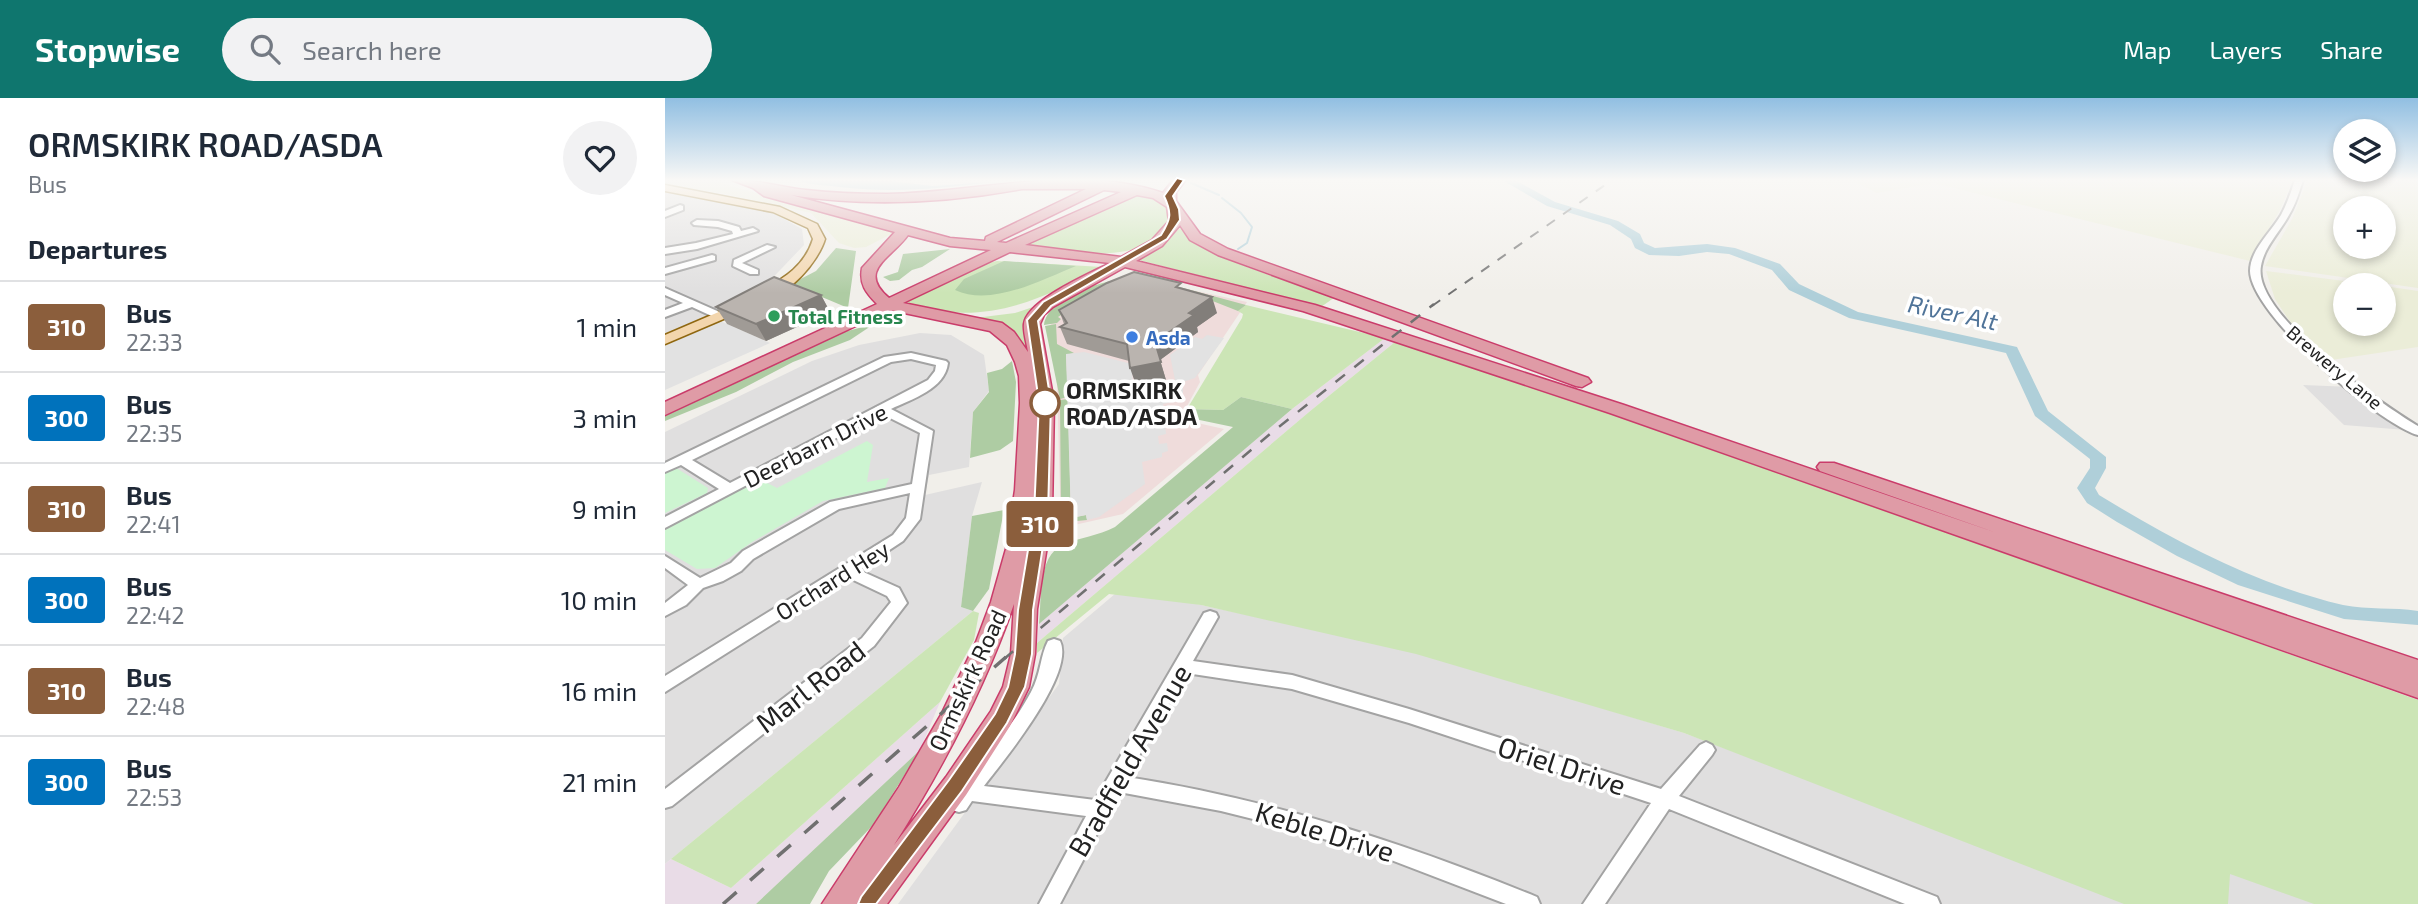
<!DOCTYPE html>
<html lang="en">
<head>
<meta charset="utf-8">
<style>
	:root { --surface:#fff; --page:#f2f2f3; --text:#1f2937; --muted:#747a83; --line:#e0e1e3; --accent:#0f766e }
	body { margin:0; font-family:"Exo 2",sans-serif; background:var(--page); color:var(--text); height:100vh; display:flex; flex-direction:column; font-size:26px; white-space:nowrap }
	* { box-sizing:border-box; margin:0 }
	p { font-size:23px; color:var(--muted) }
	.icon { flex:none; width:38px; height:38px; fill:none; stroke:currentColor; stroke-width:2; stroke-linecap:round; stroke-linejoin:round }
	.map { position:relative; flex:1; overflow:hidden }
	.drawer { display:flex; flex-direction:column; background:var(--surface); width:665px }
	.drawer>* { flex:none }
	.badge { padding:0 14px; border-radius:5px; font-size:24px; line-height:46px }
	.controls { position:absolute; left:1668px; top:21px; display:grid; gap:14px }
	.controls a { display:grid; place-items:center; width:63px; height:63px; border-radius:50%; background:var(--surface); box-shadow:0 4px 10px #0003; font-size:35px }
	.map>.badge { position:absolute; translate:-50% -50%; box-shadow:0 0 0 4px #fff }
	h2 { padding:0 28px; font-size:26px; line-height:63px }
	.round { display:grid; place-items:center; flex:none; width:74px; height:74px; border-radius:37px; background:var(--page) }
	.overview { display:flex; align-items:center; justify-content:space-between; height:119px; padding:0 28px }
	h1 { font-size:33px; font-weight:600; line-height:52px }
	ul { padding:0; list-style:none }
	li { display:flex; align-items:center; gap:21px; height:91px; padding:0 28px; border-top:2px solid var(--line) }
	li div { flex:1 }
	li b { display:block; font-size:26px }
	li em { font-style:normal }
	li .badge { min-width:77px; font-weight:700; text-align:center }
	header { display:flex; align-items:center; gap:42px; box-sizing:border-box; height:98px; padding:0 35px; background:var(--accent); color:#fff }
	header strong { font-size:33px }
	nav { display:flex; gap:38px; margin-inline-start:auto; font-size:24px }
	.search { width:490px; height:63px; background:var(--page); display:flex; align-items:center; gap:18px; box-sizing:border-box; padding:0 24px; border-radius:38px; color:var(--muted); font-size:26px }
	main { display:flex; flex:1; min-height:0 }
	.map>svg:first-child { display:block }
	.residential { fill:#e0dfdf }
	.commercial { fill:#efdcdb }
	.industrial { fill:#e9dce7 }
	.farmland { fill:#ebedd8; fill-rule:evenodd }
	.grass { fill:#cce5b6 }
	.forest { fill:#aecca3 }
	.park { fill:#cdf5d1 }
	.parking { fill:#e2e2e2 }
	.water { fill:#afcfd9 }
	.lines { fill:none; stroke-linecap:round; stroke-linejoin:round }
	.stream { stroke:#afcfd9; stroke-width:2 }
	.river { fill:#afcfd9; fill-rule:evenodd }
	.minor-casing { stroke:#a3a3a3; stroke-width:4 }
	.major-casing { stroke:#8f6710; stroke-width:3 }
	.highway-casing { stroke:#ca3c6a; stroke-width:3 }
	.minor { fill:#fff; fill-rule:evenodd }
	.major { fill:#f3d6ad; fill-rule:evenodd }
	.highway { fill:#df9ba6; fill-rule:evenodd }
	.rail-far2 { stroke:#707070; stroke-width:2; stroke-dasharray:10 10; stroke-linecap:butt }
	.rail-far1 { stroke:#707070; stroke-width:2.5; stroke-dasharray:12 12; stroke-linecap:butt }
	.rail { stroke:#707070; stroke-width:3.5; stroke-dasharray:18 18; stroke-linecap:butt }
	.wall { fill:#a09b96 }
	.shaded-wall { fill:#827e7a }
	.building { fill:#bab4af; stroke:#827e7a; stroke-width:2 }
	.line { fill:#8b5e3c; stroke:#fff; stroke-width:2 }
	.leisure-dot { fill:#2e9e5b; stroke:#fff; stroke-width:2.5 }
	.shop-dot { fill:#3f7fe0; stroke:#fff; stroke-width:2.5 }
	.stop-dot { fill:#fff; stroke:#8b5e3c; stroke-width:3.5 }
	.labels { text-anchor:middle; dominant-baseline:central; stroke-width:7; stroke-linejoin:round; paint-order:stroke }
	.far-leisure-label { font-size:19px; font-weight:bold; fill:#27864d; stroke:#fff; text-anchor:start }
	.far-shop-label { font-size:19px; font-weight:bold; fill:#366cbe; stroke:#fff; text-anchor:start }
	.far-street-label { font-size:19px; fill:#222; stroke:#fff }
	.stop-label { font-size:23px; font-weight:bold; fill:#222; stroke:#fff; text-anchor:start }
	.street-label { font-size:23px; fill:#222; stroke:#fff }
	.water-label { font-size:24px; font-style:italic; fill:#507499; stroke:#fff }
	.near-street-label { font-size:28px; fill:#222; stroke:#fff }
</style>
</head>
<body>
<header>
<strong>Stopwise</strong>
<div class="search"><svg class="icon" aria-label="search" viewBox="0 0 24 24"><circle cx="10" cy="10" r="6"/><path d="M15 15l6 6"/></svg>Search here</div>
<nav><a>Map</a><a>Layers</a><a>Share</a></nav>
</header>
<main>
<section class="drawer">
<div class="overview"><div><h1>ORMSKIRK ROAD/ASDA</h1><p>Bus</p></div><a class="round"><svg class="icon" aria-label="heart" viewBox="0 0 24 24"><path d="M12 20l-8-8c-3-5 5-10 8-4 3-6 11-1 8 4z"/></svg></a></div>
<h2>Departures</h2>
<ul>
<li><span class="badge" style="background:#8b5e3c;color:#fff">310</span><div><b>Bus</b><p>22:33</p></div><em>1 min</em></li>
<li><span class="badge" style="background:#0072bc;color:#fff">300</span><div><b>Bus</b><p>22:35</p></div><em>3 min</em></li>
<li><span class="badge" style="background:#8b5e3c;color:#fff">310</span><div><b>Bus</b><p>22:41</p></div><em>9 min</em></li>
<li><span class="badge" style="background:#0072bc;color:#fff">300</span><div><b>Bus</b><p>22:42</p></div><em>10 min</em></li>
<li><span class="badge" style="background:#8b5e3c;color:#fff">310</span><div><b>Bus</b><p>22:48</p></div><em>16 min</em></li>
<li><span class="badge" style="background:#0072bc;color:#fff">300</span><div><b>Bus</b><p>22:53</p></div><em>21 min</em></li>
</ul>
</section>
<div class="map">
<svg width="1753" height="806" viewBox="0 0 1753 806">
	<rect width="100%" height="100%" fill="#f1efea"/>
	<g class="residential">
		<polygon points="0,94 108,115 137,131 139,147 96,192 0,238"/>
		<polygon points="255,235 286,237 319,257 324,293 308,314 304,369 264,377 260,397 317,384 307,418 296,509 308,513 0,766 0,334 147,263 194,247"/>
		<polygon points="1638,287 1687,289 1741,332 1679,327"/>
		<polygon points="457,490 745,552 1019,635 1476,806 233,806 394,586 398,540"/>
		<polygon points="1556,768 1653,806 1551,806"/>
	</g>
	<polygon class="commercial" points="513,189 582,204 533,277 535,284 515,321 559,331 458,416 396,430 391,250 384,219"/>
	<g class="industrial">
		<polygon points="720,240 730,244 644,314 372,545 374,526 627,311"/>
		<polygon points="275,604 255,652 91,806 0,806 0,766 6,761 66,790"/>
	</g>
	<g class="farmland">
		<polygon points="0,82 45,82 230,134 201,149 189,150 174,145 146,115 56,95 0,87"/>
		<polygon points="1186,82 1628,82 1615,112 1585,163 1269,85 1212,95"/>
		<path d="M1643 82H1753V190L1600 168 1627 121ZM1680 110H1718V149H1680Z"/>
		<polygon points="1601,173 1710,187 1680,187 1680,226 1718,226 1719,188 1753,193 1753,249 1666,262 1629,230 1610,201"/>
	</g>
	<g class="grass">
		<path d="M470 96C528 100 502 144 461 153 428 160 391 150 358 146Z"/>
		<path d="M515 130C552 166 621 181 670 199L656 209 470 161 500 144Z"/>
		<path d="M332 163 438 169C371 205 314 230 237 204L309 168Z"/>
		<polygon points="374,207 364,255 350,236 310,220 350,215"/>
		<polygon points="581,207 720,240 627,311 576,299 558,312 522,311 577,220 578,216 573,213"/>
		<polygon points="730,244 973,325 1753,602 1753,806 1649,806 1565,776 1563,806 1459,806 1019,635 751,556 536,507 444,496 372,555 372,545 644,314"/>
		<polygon points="308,513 314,515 309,542 275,604 66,790 6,761"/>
	</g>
	<g class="forest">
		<polygon points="171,150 191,153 183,210 126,186 151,173"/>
		<polygon points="285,151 257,169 247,172 234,182 225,183 218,179 233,174 238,156"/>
		<path d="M339 163 411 168C376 182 327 209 290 192L299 181Z"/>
		<path d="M474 178 581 207 573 213 540 200 443 188 393 219 396 221 392 225 379 227C384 195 446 181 474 178Z"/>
		<polygon points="209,226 185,242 128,264 71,294 0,323 0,315 179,234"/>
		<polygon points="391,226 392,246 409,255 401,257 403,299 395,301 380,228"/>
		<polygon points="347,263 351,284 348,343 335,352 305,360 308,314 324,294 322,275 337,271"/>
		<path d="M576 299 627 311 374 526C377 502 372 458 398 447 415 439 433 438 450 429L568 329 525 320 521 316 522 311 558 312Z"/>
		<polygon points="403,301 406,420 421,417 422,422 402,424 396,419 395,302"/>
		<polygon points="339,412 324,491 308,513 296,509 307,418"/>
		<polygon points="255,652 209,726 164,773 145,806 91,806"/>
	</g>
	<g class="park">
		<polygon points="202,343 208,347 202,384 224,380 220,390 158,403 87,444 50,470 32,471 0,452 0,428 91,379 112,390"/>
		<polygon points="8,368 43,390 42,395 0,415 0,371"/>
	</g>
	<g class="parking">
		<polygon points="55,223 105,245 0,292 0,248"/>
		<polygon points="542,237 559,240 530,280 518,284 518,295 511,297 511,303 498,306 501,336 493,338 494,346 502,345 503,353 497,355 497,359 477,364 480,386 434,419 422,422 421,417 406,420 401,256 419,254 467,266 468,290 510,282 505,257 530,239 537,241"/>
	</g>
	<path class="water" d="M131 82 225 83 268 88 325 84C272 91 227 95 174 89 159 87 146 87 131 82Z"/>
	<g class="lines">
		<g class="stream">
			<polyline points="526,85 554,97"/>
			<polyline points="557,100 576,115 587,129 582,145 573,151"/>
		</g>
		<path class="river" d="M837 82H850L890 104 953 123 975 136 979 145 990 150 1042 146 1070 150 1115 166 1134 186 1193 214 1352 249 1383 313 1441 359V370L1430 390 1434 397C1511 444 1590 486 1678 507 1703 512 1728 509 1753 513V527L1679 521 1573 487 1512 458 1452 424 1422 405 1412 390 1425 370V361L1370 318 1341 255 1184 220 1124 192 1107 172 1064 156 1042 154 1014 158 984 157 970 150 966 141 945 127 882 108Z"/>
		<g class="minor-casing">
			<g id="minor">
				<path d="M1630 82H1638C1634 94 1631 106 1624 117 1615 134 1599 149 1596 168 1587 216 1716 306 1753 328V337C1713 325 1586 217 1585 173 1585 152 1606 134 1616 117 1622 106 1626 94 1630 82Z"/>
				<polygon points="15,107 18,108 18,112 0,119 0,113"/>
				<polygon points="32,122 53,123 74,129 76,133 88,130 93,133 32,151 0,156 0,150 31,145 68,136 67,133 53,129 29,127 27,125"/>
				<polygon points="102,147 110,149 77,165 93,172 93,176 85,176 68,168 69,162"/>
				<polygon points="47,157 50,158 50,162 0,176 0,170"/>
				<polygon points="0,190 59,216 60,218 55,221 51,220 27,209 0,219 0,212 18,205 0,197"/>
				<path d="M246 255 281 263 283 265C280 291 247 301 226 311L268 333 255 421 238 443 194 472 234 490 242 505 209 548 7 708 0 710V691L197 540 226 504 222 498 182 479 0 594V578L228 437 241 420 245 395 174 411 88 461 76 473 58 483 38 490 21 507 0 518V505L23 487 0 470V458L35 480 66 465 78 453 165 404 247 386 255 335 217 316 0 430V419L54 391 16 367 0 374V365L219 259ZM246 261 271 267 270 273 263 282 65 385 27 362 226 264Z"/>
				<path d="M545 513 551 515 553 519 528 563 627 577 744 611 996 691 1035 647 1041 644 1047 647 1050 652 1047 657 1014 698 1272 799 1275 806H1240L1004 711 940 806H918L986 705 744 625 627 591 521 575 462 679C605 701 739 745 872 799L875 806H841L713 757 608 726 556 713 454 694 395 806H374L421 718 307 703 301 712 294 714 287 712 284 706 287 700C314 666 345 633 366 594 376 576 375 558 383 543L389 541 395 543C411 575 339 662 319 688L430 702 539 515Z"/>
			</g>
		</g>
		<g class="major-casing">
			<g id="major">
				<path d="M0 87 115 109 152 126 160 141C154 162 122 202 97 198V192C120 180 140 167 148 141L143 130 108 114 0 93Z"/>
				<polygon points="77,204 84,208 82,211 0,246 0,237"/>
			</g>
		</g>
		<g class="highway-casing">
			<path id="highway" d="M67 82C92 82 116 89 141 92 168 95 195 96 222 96 311 95 412 65 498 95L508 82H521L511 94V103L535 136 563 151 923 280 926 284 917 289 911 288 553 157 525 142 515 127 497 148 471 163 650 207 959 307 1332 435 1155 373 1152 369 1155 365H1169L1753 562V600L945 315 638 213 460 169 388 209 379 217 375 226 389 304 387 417 372 511 370 556 364 589 345 628 301 697 222 806H157L234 689 277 615 311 544 326 504 341 451 350 392 355 305 354 278 350 264 342 247 325 233 225 212 0 317V304L212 206C201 195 194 186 197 170L230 134 99 98 88 90ZM357 91H421L321 139 320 143 285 140 126 97C202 109 281 105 357 91ZM439 92 456 94 341 145 332 144ZM472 97 488 100 502 109 504 123 487 142 456 159 360 147ZM243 137 285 148 326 152 224 200C191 172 227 160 243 137ZM345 154 445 165C424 176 362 202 359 226 358 234 362 246 363 254L349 234 337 225 238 205ZM349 506 346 556 338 589 326 613 281 679 229 747C277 671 319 592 349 506Z"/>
		</g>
		<use href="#minor" class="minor"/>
		<use href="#major" class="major"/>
		<use href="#highway" class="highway"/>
		<polyline class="rail-far2" points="767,208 947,82"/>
		<polyline class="rail-far1" points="339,561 605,336 769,206"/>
		<polyline class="rail" points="58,806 341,559"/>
	</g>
	<g class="wall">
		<polygon points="518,191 552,215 532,229 533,234 495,262 501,282 471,287 464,263 402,246 395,229 399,226 394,212"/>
		<polygon points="156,197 165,214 101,243 62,226 51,209"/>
	</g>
	<g class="shaded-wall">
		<polygon points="156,197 165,214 101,243 91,226"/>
		<polygon points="547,199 552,215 532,229 533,234 495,262 501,282 471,287 465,270 490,244 524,215"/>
	</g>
	<g class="building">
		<polygon points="469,174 516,185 511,189 547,199 524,215 529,217 490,244 496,264 465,270 462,246 395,229 402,225 394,212 442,185"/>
		<polygon points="109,179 156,197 91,226 51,209"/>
	</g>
	<linearGradient id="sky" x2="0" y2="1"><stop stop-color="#91bfe2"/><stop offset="0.42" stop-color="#f9f8f6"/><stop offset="1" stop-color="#f9f8f6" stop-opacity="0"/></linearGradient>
	<rect width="1753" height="195" fill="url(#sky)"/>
	<path class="line" d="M512 80 519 82 508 98 514 111 515 122 502 141 386 208 373 223 386 304 383 416 368 512 367 556 360 589 342 625 297 693 211 806H193L196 799 284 682 330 616 343 589 350 556 353 512 369 416 374 304 362 222 378 204 496 137C506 121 507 115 499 98Z"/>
	<circle class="leisure-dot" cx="109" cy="218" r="7"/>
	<circle class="shop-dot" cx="467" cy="239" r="7"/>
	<circle class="stop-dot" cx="380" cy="305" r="14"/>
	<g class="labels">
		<g class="far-leisure-label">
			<text x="123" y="218">Total Fitness</text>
		</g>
		<g class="far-shop-label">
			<text x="481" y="239">Asda</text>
		</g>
		<g class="far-street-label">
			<text transform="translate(1670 269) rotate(40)">Brewery Lane</text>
		</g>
		<g class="stop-label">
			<text x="401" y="292">ORMSKIRK<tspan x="401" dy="26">ROAD/ASDA</tspan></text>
		</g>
		<g class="street-label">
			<text transform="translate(150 347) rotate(-27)">Deerbarn Drive</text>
			<text transform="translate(167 482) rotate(-32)">Orchard Hey</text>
			<text transform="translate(302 582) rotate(-65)">Ormskirk Road</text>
		</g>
		<g class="water-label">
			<text transform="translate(1288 214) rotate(12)">River Alt</text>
		</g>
		<g class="near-street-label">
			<text transform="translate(145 588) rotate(-38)">Marl Road</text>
			<text transform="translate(464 662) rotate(-60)">Bradfield Avenue</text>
			<text transform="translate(897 667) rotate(18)">Oriel Drive</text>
			<text transform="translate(660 733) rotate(17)">Keble Drive</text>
		</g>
	</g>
</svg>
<div class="controls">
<a><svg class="icon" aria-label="layers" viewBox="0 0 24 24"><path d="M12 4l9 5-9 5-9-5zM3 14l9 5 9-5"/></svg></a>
<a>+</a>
<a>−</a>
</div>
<b class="badge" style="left:375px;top:426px;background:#8b5e3c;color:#fff">310</b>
</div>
</main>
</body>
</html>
